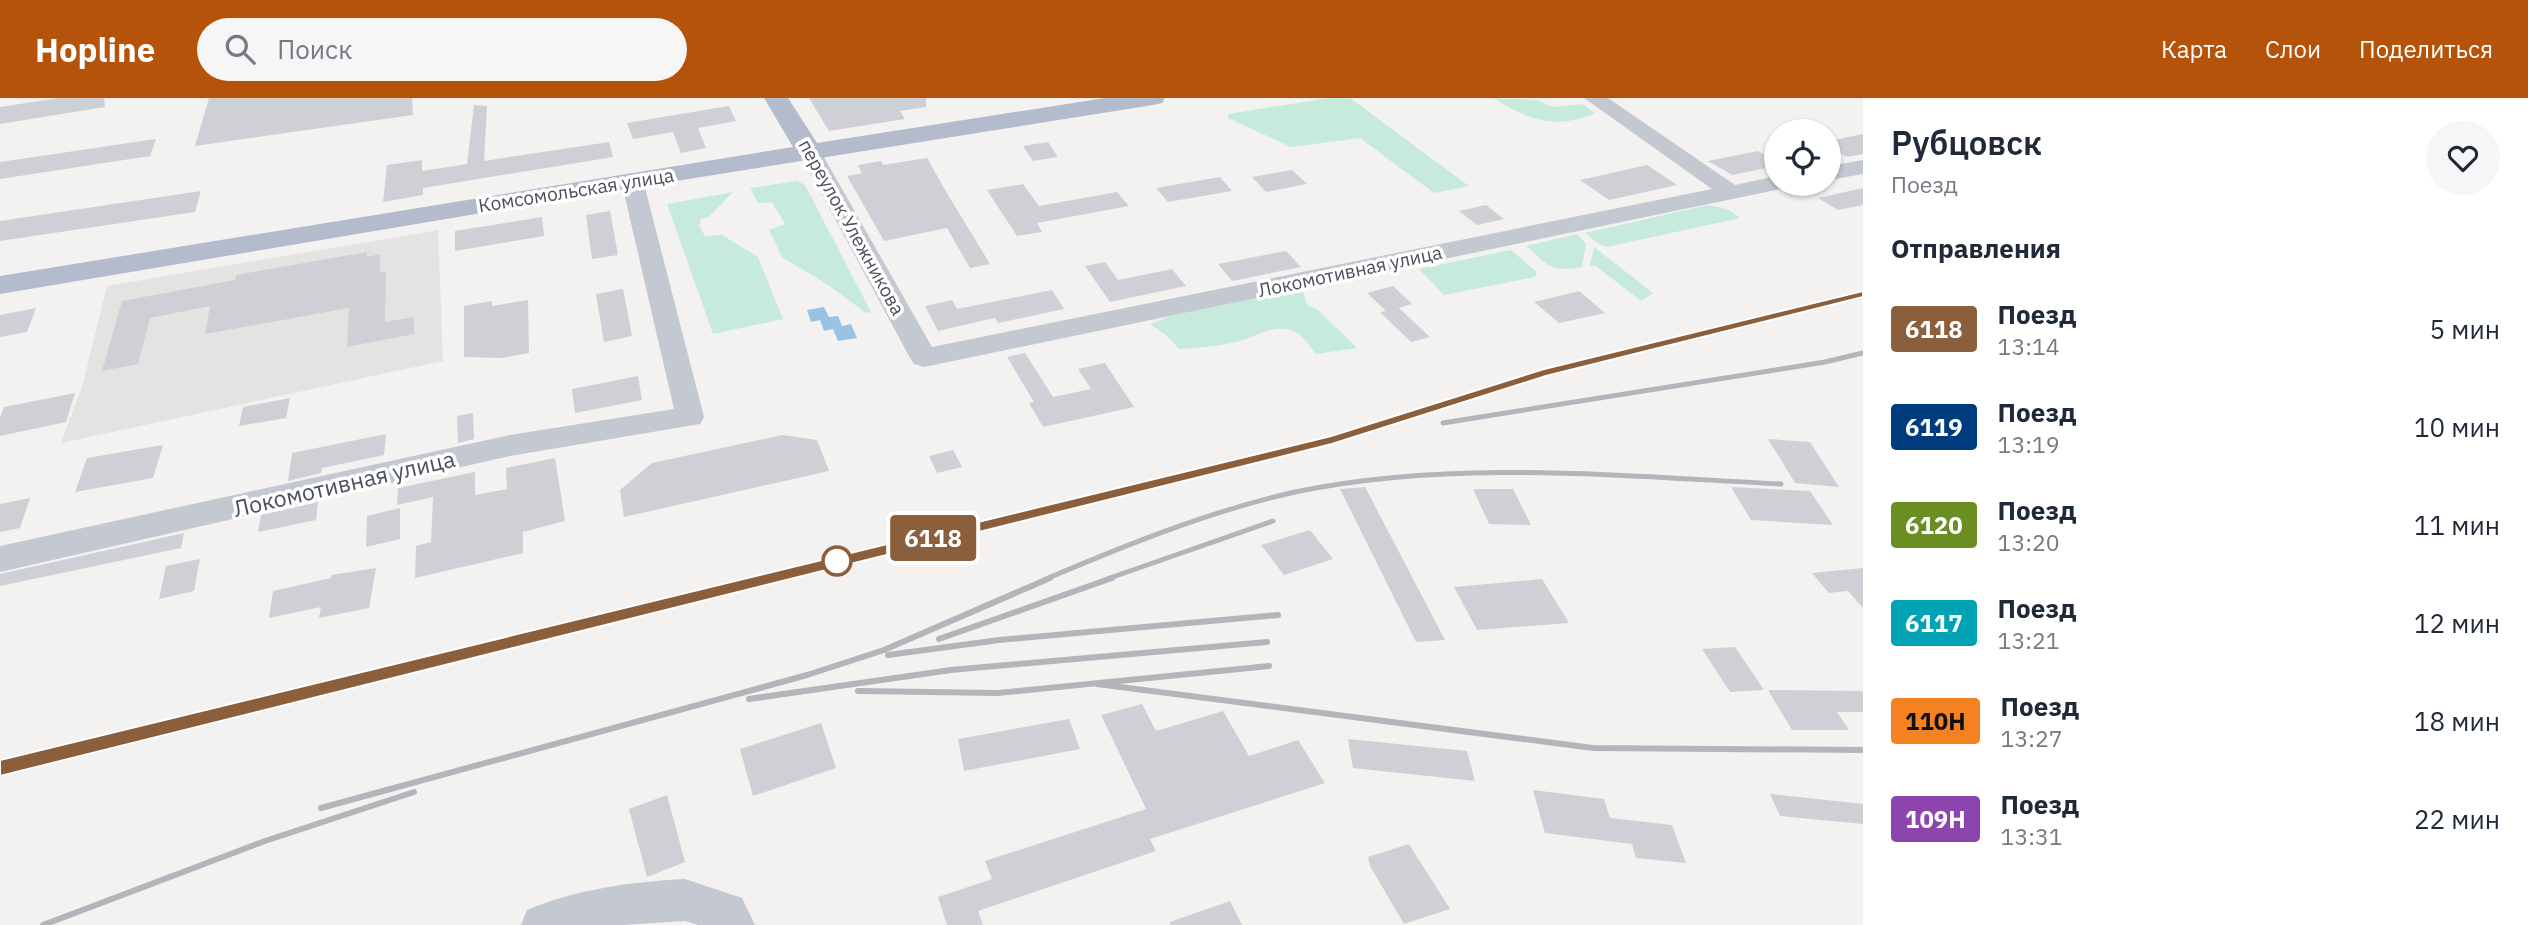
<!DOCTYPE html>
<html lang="ru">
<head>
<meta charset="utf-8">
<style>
	:root { --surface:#fff; --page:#f6f6f7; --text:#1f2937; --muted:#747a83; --accent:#b45309 }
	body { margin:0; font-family:"IBM Plex Sans",sans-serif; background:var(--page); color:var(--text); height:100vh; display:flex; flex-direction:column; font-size:26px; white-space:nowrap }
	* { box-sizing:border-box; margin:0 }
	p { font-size:23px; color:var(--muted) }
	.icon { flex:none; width:38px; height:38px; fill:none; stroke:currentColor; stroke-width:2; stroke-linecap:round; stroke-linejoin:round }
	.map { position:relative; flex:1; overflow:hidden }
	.side { display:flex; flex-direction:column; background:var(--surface); width:665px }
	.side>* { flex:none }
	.badge { padding:0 14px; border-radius:5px; font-size:24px; line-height:46px }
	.buttons { position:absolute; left:1764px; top:21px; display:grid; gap:14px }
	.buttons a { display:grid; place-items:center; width:77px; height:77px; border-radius:50%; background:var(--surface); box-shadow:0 2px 5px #0004; font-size:35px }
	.map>.badge { position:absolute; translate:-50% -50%; box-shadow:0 0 0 4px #fff }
	h2 { padding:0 28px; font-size:26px; line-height:63px }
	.round { display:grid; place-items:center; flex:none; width:74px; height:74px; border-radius:37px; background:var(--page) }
	.summary { display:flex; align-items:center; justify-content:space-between; height:119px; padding:0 28px }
	h1 { font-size:33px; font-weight:600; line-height:52px }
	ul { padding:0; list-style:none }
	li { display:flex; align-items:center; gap:21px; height:98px; padding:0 28px }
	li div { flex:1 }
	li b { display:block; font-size:26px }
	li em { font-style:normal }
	li .badge { min-width:77px; font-weight:700; text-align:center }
	header { display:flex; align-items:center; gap:42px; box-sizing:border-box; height:98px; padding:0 35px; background:var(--accent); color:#fff }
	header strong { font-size:33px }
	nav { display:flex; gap:38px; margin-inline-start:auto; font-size:24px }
	.search { width:490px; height:63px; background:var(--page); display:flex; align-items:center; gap:18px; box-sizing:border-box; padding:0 24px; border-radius:38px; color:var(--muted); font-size:26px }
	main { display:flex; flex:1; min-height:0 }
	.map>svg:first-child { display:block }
	.education { fill:#e4e3e2 }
	.green { fill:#c6ebdc }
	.water { fill:#98c3e2 }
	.building { fill:#cfd0d5 }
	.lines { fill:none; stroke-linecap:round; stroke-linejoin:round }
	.minor { fill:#c4c8d1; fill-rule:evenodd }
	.major { fill:#b4bbcc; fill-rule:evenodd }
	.rail-far2 { stroke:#b4b5ba; stroke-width:3.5 }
	.rail-far1 { stroke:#b4b5ba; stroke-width:5 }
	.rail { stroke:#b4b5ba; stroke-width:6 }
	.line { fill:#8b5e3c; stroke:#fff; stroke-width:2 }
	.stop-dot { fill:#fff; stroke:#8b5e3c; stroke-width:3.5 }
	.labels { text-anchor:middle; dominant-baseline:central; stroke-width:7; stroke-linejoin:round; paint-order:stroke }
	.far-street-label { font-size:19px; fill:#4b505c; stroke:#fff }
	.street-label { font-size:23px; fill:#4b505c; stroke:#fff }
</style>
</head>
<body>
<header>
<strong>Hopline</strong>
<div class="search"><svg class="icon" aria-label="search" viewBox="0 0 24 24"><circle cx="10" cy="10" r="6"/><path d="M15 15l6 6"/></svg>Поиск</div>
<nav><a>Карта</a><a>Слои</a><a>Поделиться</a></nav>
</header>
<main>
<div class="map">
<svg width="1863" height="827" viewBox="0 0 1863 827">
	<rect width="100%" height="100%" fill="#f3f2f1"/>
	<polygon class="education" points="438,132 443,263 61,345 82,289 107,188"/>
	<g class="green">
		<polygon points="1329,0 1350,0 1469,88 1434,95 1360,40 1291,49 1228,20 1228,16"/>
		<path d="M1493 0 1537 2 1553 9 1583 6 1595 15C1554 33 1528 21 1493 0Z"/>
		<polygon points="797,83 805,87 871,214 866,215 828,187 782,159 769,132 785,126 772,104 758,105 750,90"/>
		<polygon points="733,94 709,119 701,121 699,128 705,138 722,137 758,159 783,221 713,236 667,106"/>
		<polygon points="1708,107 1727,111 1740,120 1607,149 1599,146 1585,135"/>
		<path d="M1577 136 1586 146 1582 169C1551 175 1548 167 1526 148Z"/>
		<polygon points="1594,149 1653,195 1641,203 1596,168 1590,168"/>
		<polygon points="1511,152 1537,174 1535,179 1444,197 1419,171"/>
		<path d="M1292 192 1303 194 1307 207 1318 212 1357 250 1316 256C1311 250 1305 240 1298 236 1278 223 1258 238 1240 243 1220 248 1199 250 1179 251L1166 237 1150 226 1171 218Z"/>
	</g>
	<polygon class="water" points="824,209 829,219 838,218 842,228 851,226 857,240 838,243 833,231 824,233 820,222 811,224 807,212"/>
	<g class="building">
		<polygon points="59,0 104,0 105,9 0,26 0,9"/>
		<polygon points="209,0 412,0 413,17 195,48"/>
		<polygon points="809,0 926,0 926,9 900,13 905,21 829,33"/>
		<polygon points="474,7 487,8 484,63 609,44 613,59 423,90 423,97 383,104 387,67 422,62 422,73 467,66"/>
		<polygon points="729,8 736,23 698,30 706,50 681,55 673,34 633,41 627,25"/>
		<polygon points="1863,36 1863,56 1847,59 1829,49 1829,43"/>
		<polygon points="156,41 150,58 0,81 0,64"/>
		<polygon points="1048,44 1058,59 1033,63 1023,48"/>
		<polygon points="1758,53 1776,64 1776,68 1732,77 1708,63"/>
		<polygon points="927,60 948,97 990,166 970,170 947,130 884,143 847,78 862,75 858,67 881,63 883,67"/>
		<polygon points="1647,67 1677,87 1609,102 1580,82"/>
		<polygon points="1292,72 1307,86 1266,94 1252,79"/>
		<polygon points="1220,79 1232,93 1168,104 1156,90"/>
		<polygon points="1023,86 1039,108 1117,94 1129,108 1037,125 1042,134 1017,138 987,92"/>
		<polygon points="1863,90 1863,107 1838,112 1818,100"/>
		<polygon points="201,93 195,114 0,143 0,123"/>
		<polygon points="1486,107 1504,121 1477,127 1459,113"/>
		<polygon points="610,113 618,157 592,161 586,117"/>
		<polygon points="542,119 544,138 455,153 455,133"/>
		<polygon points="1286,153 1301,169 1232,183 1218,166"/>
		<polygon points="367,154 367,159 380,156 380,174 386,173 385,224 414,219 414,236 347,249 349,210 205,236 210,208 150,220 138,266 102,273 122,203 235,182 236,177"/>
		<polygon points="1105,164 1118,182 1172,171 1186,188 1110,204 1085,168"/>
		<polygon points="1393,188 1412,206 1395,211 1399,210 1430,239 1411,244 1380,214 1386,213 1367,195"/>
		<polygon points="623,191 632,238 604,244 596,196"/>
		<polygon points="1052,192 1064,211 998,225 995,220 938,233 925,208 952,202 957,211"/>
		<polygon points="1579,193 1605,215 1559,225 1534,204"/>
		<polygon points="528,202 529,255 501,260 464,259 464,208 492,203 492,208"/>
		<polygon points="36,210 27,234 0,239 0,217"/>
		<polygon points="1025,255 1053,299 1091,291 1078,271 1105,265 1134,309 1043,329 1029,305 1034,304 1007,259"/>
		<polygon points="638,278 642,302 575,315 572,291"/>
		<polygon points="75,295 66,324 0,338 0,320 4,309"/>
		<polygon points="290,300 286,320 239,328 243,309"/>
		<polygon points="473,315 474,341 458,345 457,318"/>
		<polygon points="386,336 384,357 322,370 321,375 288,383 292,355"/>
		<polygon points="783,337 817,342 829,373 624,419 620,392 652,365"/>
		<polygon points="1768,341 1810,344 1839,389 1795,385"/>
		<polygon points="163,347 153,380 75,394 87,360"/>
		<polygon points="953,352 962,369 937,375 929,358"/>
		<polygon points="555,360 565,423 523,434 523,455 415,480 416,448 431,444 433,399 397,407 398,390 475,374 475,397 507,391 506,370"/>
		<polygon points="1365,389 1445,542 1416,544 1340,391"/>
		<polygon points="1731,389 1810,393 1833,427 1751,422"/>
		<polygon points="1473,391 1513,391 1531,427 1489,426"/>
		<polygon points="30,400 20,430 0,434 0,406"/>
		<polygon points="318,404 316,422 258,434 261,417"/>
		<polygon points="400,410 400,441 366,449 367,418"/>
		<polygon points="1310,432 1333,461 1284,477 1261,447"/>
		<polygon points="184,435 181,450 0,488 0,476"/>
		<polygon points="200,461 194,493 159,501 166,468"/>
		<polygon points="376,470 369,510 319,520 321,509 269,520 273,493 331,480 331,477"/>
		<polygon points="1863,470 1863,510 1848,493 1829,495 1812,475"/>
		<polygon points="1542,481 1569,525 1477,532 1454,489"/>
		<polygon points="1735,549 1764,592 1730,594 1702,551"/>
		<polygon points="1768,592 1863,593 1863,614 1837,614 1849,632 1792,632"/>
		<polygon points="1142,606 1156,633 1223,613 1249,658 1298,642 1325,685 1150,741 1156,753 978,813 983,827 947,827 938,799 992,781 985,763 1146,711 1101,617"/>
		<polygon points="1069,621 1080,651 964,673 958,641"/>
		<polygon points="821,625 836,670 753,698 740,651"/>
		<polygon points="1348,641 1467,653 1475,683 1353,670"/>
		<polygon points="1533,692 1604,701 1610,720 1672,727 1686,765 1636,760 1632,746 1545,735"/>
		<polygon points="1770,696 1863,706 1863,726 1780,718"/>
		<polygon points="667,697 685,764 647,779 629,711"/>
		<polygon points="1409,746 1450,811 1404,826 1370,768 1368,759"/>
		<polygon points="1230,803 1242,827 1170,827 1170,824"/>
	</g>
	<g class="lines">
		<g class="minor">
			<polygon points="1584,0 1608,0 1735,87 1776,78 1776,86 1787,86 1784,90 1776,92 924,269 914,266 910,260 799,54 802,49 818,49 821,54 932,249 1712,91"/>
			<polygon points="1863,62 1863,76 1829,82 1829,68"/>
			<polygon points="632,75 640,77 643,82 704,319 700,326 510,358 0,474 0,448 510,337 674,311 621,82 624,77"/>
			<path d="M685 781 742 800 755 827H698L685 823 623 827H521L527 812C577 791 631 784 685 781Z"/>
		</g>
		<polygon class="major" points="764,0 788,0 817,45 1105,0 1165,0 1162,5 1153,7 601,95 0,196 0,178 793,49"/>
		<polyline class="rail-far2" points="1804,211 1863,197"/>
		<g class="rail-far1">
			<polyline points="1443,325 1825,264 1863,255"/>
			<polyline points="766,481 1332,342 1544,275 1811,210"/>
			<path d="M1046 481C1126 447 1210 413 1295 394 1452 361 1622 378 1781 386"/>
			<polyline points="1107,481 1273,423"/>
		</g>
		<g class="rail">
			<polyline points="939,541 1112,480"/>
			<polyline points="888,557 999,542 1278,517"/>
			<polyline points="1097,586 1593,650 1863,652"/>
			<polyline points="858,593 998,595 1269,568"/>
			<polyline points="749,601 951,572 1267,544"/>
			<polyline points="0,670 773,480"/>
			<polyline points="321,710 807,577 884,552 1050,480"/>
			<polyline points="43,827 265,743 414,694"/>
		</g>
	</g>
	<polygon class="line" points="1863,193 1863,199 1546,278 1332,346 0,678 0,662 1331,338 1544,271"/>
	<circle class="stop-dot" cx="837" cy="463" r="14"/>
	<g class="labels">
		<g class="far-street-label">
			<text transform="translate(576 92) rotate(-9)">Комсомольская улица</text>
			<text transform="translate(852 129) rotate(61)">переулок Улежникова</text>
			<text transform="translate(1350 173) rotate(-12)">Локомотивная улица</text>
		</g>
		<g class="street-label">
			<text transform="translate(344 385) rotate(-13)">Локомотивная улица</text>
		</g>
	</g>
</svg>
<div class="buttons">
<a><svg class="icon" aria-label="locate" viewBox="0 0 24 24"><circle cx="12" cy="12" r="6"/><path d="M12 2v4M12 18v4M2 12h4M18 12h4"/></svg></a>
</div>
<b class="badge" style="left:933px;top:440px;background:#8b5e3c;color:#fff">6118</b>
</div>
<section class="side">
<div class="summary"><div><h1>Рубцовск</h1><p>Поезд</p></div><a class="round"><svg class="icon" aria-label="heart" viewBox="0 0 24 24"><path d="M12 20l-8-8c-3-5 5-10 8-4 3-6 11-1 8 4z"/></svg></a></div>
<h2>Отправления</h2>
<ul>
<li><span class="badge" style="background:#8b5e3c;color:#fff">6118</span><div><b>Поезд</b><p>13:14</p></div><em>5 мин</em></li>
<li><span class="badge" style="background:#003b80;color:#fff">6119</span><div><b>Поезд</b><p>13:19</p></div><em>10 мин</em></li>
<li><span class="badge" style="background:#6b8e23;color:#fff">6120</span><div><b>Поезд</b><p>13:20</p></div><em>11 мин</em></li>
<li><span class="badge" style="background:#00a3b4;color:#fff">6117</span><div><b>Поезд</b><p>13:21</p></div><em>12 мин</em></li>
<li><span class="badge" style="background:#f58220;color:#111">110Н</span><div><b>Поезд</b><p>13:27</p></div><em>18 мин</em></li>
<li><span class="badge" style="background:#8e44ad;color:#fff">109Н</span><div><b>Поезд</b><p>13:31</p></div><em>22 мин</em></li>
</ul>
</section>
</main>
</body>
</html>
